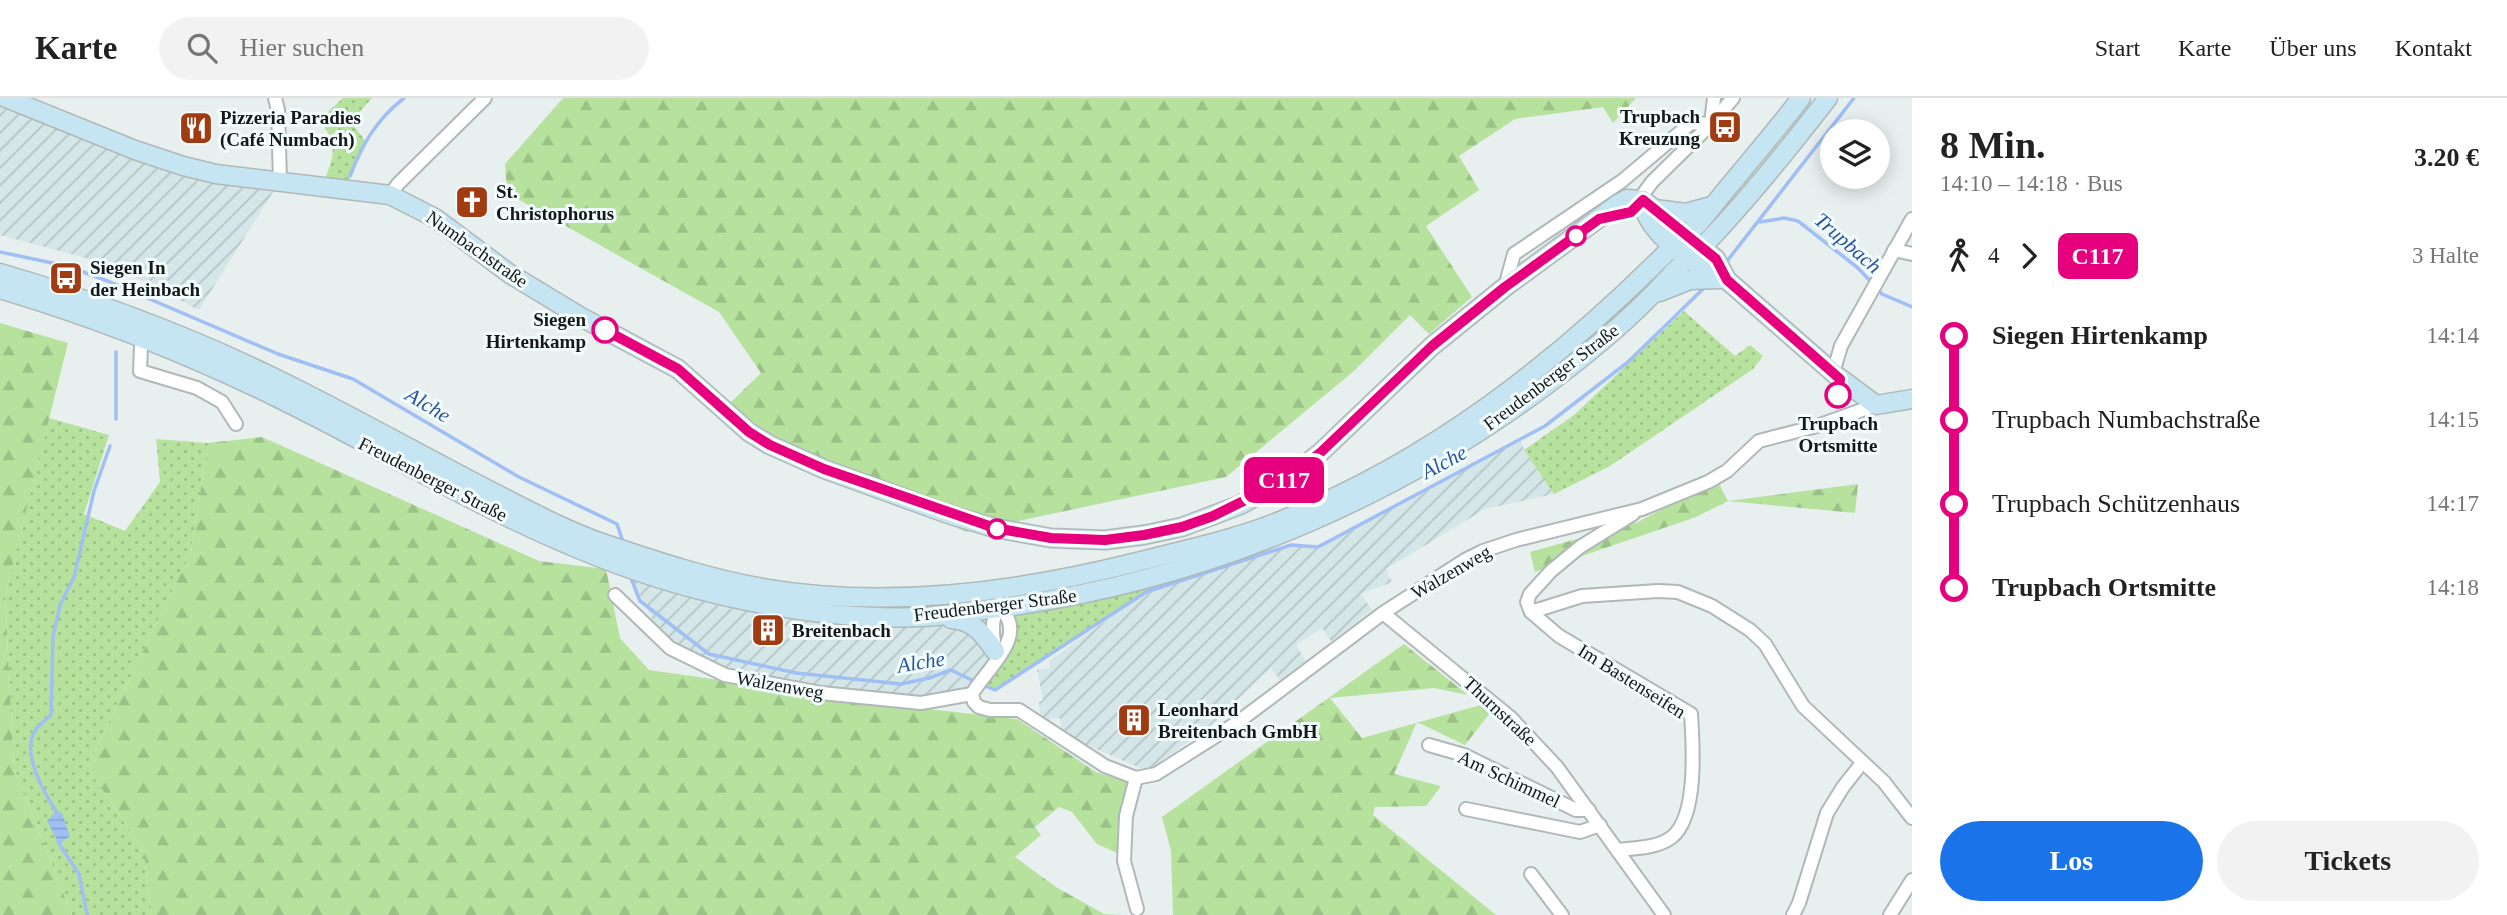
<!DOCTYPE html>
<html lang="de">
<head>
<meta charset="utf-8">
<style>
	:root { --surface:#fff; --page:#f2f2f2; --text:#222; --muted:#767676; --line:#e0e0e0; --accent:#1a73e8 }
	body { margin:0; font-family:Georgia,serif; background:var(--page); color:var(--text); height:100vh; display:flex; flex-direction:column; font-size:26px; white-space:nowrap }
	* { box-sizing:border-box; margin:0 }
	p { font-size:23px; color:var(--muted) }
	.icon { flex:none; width:38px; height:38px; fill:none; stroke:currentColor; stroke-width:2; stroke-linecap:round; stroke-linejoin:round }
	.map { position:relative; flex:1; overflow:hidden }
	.side { display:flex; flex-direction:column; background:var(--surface); width:595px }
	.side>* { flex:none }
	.badge { padding:0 14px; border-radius:10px; font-size:24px; line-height:46px }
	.fabs { position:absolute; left:1820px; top:21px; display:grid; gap:14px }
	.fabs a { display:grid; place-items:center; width:70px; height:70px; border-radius:50%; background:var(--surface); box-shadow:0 4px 18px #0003; font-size:35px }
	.map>.badge { position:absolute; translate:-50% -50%; box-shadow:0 0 0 4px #fff }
	.legs { display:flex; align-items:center; gap:10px; height:77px; padding:0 28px; font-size:23px }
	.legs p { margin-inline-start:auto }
	.overview { display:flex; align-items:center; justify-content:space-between; height:119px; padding:0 28px }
	h1 { font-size:38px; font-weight:600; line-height:52px }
	.button { display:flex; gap:14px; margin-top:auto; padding:14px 28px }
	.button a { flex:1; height:80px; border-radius:42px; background:var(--accent); color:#fff; font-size:28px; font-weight:600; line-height:80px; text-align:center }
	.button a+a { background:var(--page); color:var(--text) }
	ul { padding:0 28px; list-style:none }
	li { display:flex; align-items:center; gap:24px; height:84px; font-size:26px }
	li i { display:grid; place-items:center; width:10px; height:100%; margin:0 9px; background:currentColor }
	li i::after { content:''; width:18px; height:18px; margin:-9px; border:5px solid; border-radius:50%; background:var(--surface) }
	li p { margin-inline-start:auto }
	li:first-child i { background:linear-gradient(#0000 50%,currentColor 0) }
	li:last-child i { background:linear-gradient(currentColor 50%,#0000 0) }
	header { display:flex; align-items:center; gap:42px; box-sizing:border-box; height:98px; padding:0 35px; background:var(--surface); border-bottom:2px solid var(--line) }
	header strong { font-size:33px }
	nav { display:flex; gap:38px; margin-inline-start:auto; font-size:24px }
	.search { width:490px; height:63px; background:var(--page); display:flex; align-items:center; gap:18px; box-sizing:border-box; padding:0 24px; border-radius:38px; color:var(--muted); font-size:26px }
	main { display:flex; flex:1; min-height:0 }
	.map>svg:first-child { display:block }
	.industrial { fill:url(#industrial-furrows) }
	.grass { fill:url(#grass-dots) }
	.forest { fill:url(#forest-firs) }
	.water { fill:url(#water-rules) }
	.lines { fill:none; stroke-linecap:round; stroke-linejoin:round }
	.stream { stroke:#a0bff4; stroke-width:3.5 }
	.street-casing { stroke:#b0b8b8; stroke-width:16 }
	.secondary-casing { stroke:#b0b8b8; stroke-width:21 }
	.street { stroke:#fff; stroke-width:12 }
	.secondary { stroke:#c5e5f2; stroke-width:18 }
	.line-1-casing { stroke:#fff; stroke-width:16 }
	.line-1 { stroke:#e6007e; stroke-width:10 }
	.stop-1-dot { fill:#fff; stroke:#e6007e; stroke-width:3.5 }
	.labels { text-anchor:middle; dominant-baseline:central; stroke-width:6; stroke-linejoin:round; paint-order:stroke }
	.poi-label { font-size:19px; font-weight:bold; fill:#151818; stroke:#f4fdfd; text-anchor:start }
	.street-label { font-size:19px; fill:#151818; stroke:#f4fdfd }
	.stop-label { font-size:19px; font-weight:bold; fill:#151818; stroke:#f4fdfd; text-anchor:end }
	.water-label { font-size:21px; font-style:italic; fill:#2954a0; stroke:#f4fdfd }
</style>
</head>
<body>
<header>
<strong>Karte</strong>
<div class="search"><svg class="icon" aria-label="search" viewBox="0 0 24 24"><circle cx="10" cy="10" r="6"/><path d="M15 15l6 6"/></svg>Hier suchen</div>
<nav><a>Start</a><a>Karte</a><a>Über uns</a><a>Kontakt</a></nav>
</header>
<main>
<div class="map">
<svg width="1912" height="817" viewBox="0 0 1912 817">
	<defs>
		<pattern id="industrial-furrows" width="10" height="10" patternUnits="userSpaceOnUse" patternTransform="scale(1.75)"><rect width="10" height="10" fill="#d4e6e7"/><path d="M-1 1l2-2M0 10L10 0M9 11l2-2" fill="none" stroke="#b5c5c5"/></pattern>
		<pattern id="grass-dots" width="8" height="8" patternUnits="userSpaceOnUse" patternTransform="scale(1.75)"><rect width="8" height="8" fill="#b7e29e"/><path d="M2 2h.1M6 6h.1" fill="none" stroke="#9cc187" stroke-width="1.8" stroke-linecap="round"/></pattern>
		<pattern id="forest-firs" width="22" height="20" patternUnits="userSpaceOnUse" patternTransform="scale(1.75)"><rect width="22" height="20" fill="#b7e29e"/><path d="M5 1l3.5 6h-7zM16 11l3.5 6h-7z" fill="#9cc187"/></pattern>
		<pattern id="water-rules" width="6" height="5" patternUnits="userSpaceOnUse" patternTransform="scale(1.75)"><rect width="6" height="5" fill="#a0bff4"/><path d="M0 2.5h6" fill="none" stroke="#89a3d0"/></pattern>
	</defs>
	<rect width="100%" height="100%" fill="#e7efef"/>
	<g class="industrial">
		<polygon points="0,0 135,52 280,83 199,212 112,167 0,137"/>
		<polygon points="1520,341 1524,352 1554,396 1485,411 1386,471 1392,484 1361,496 1372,512 1331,543 1322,530 1296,547 1306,564 1281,583 1271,570 1208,630 1147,673 1062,636 1060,620 1041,622 1039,604 1043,602 1037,572 1050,570 1049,563 1146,494 1291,447 1318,449"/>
		<polygon points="626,469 760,505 965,522 998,560 972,596 921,605 730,583 668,553"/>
	</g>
	<g class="grass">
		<path d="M343 0H372L351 24 366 44 350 78 347 91 322 88C335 57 339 48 318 19L327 15Z"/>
		<polygon points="1684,213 1735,258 1750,247 1763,258 1753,271 1610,368 1554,396 1524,352 1574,317"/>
		<polygon points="49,320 109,337 84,416 125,433 160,384 156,341 208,345 191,454 87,669 143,752 152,817 72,817 14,670 5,497"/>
		<polygon points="1291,447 1146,494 995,592 978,585 1011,526 1000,510 1083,496"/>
	</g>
	<g class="forest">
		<polygon points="563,0 1636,0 1613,25 1603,9 1515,21 1459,58 1479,92 1426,128 1472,199 1429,236 1410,217 1354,273 1226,379 966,434 786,350 730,305 761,275 719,214 507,95 505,66"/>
		<polygon points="0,225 68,245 5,497 14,670 72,817 0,817"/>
		<polygon points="262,339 539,463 606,471 620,540 649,572 920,610 1017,621 1096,674 1128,684 1119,756 1097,746 1072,714 1059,709 1035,729 1041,737 1015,759 1056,789 1104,816 1122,817 152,817 143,752 87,669 191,454 208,345"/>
		<polygon points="1717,382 1728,403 1858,386 1855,415 1728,403 1696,419 1535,474 1530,454 1638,424"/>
		<polygon points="1404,546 1468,597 1434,590 1330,600 1362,640 1481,607 1490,615 1465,647 1417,624 1394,676 1441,688 1426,708 1375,709 1373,717 1496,817 1173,817 1171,753 1162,719"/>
	</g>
	<polygon class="water" points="56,713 62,715 70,738 59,746 47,723"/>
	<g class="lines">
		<g class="stream">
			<path d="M350 78C363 45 376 22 404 0"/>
			<polyline points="1760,124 1784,120 1798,123 1858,170 1872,185"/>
			<polyline points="0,154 67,168 110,184 278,256 353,281 519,379 617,426 624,447"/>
			<polyline points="1724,167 1854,0"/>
			<polyline points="1877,191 1882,196 1912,209"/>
			<polyline points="116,254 116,321"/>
			<polyline points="629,475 640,503 709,556 796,575 901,586 929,580 951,572 976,584"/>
			<polyline points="983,587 995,592 1146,494 1291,447 1318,449 1545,328 1628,264 1705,189"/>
			<path d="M56 717V713C44 695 21 654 35 633 38 627 46 622 51 617L53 539 60 507 74 479 94 393 110 348"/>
			<polyline points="58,742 59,746 79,776 87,817"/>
		</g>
		<g class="street-casing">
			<g id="street">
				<polyline points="275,0 278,12 280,83"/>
				<polyline points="1711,26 1714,0"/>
				<polyline points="390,97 398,86 485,0"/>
				<polyline points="1643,102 1644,95 1652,84 1711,26 1733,0"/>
				<polyline points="1894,152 1912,156"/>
				<polyline points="1505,189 1514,156 1622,83 1691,25 1711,26"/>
				<polyline points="144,239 141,249 140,273 197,290 222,304 236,326"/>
				<polyline points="1833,275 1841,248 1912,121"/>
				<polyline points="615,497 670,550 725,577 821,595 921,605 972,596"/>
				<path d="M1000 510C1030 538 986 571 972 596L974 604 979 609 990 612H1019L1105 668 1136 680 1156 676 1238 624 1383 515 1465 462 1483 453 1516 442 1642 411 1708 384 1727 373 1759 343 1817 328 1876 307"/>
				<polyline points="1531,514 1582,498 1658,493 1678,494 1712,508 1750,532 1765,546 1803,608 1884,684 1912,720"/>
				<polyline points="1383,515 1511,620 1557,669 1664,817"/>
				<path d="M995 551C994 542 991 530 994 521 995 514 999 512 1000 505"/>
				<polyline points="1429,647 1464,657 1576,712 1589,712"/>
				<polyline points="1136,680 1126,718 1124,763 1137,811"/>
				<polyline points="1466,711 1580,734 1600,727"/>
				<path d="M1619 752C1636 750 1658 750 1672 739 1698 718 1693 647 1691 616L1559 538 1531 514 1527 504 1530 496 1551 473 1580 449 1633 416"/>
				<polyline points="1531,776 1562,817"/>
				<polyline points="1793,817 1799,805 1827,715 1843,689 1862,665"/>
				<polyline points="1890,817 1912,782"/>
			</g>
		</g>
		<g class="secondary-casing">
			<g id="secondary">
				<polyline points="6,0 135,52 183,68 216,76 390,97 435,120 510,176 581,219 678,271 749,334 770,347 824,371 951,417 995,430 1051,440 1105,442 1144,437 1182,429 1240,407 1282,384 1320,355 1432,248 1505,189 1618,106 1627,101 1643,102"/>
				<path d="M1643 102C1643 134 1700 172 1727 182L1837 278 1876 307 1912 301"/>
				<polyline points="1643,102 1716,161 1727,182"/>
				<polyline points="1655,111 1686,115 1712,108"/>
				<path d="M0 175C102 205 200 242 295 290 359 322 421 357 485 390 524 410 564 432 605 446 656 463 710 481 763 490 885 511 1018 494 1137 464 1187 451 1237 441 1285 421 1432 362 1556 265 1667 154 1677 144 1688 136 1698 126 1709 114 1719 100 1730 87 1754 58 1778 30 1801 0"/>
				<path d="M0 191C97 220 189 256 280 301 386 353 486 415 596 458 694 497 815 523 921 519 941 519 962 514 983 512 1211 485 1426 391 1602 243 1627 222 1649 201 1670 178 1681 165 1696 155 1708 143 1751 98 1790 49 1828 0"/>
				<polyline points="1660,194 1690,182 1721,181"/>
				<path d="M951 521C975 523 982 535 995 553"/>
			</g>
		</g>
		<use href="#street" class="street"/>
		<use href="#secondary" class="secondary"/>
	</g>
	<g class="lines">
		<g class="line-1-casing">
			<polyline id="line-1" points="605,232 678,271 749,334 770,347 824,371 995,430 1051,440 1105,442 1144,437 1182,429 1213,418 1282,384 1320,355 1432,248 1505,189 1599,121 1631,114 1643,102 1716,161 1727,182 1840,281 1838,297"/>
		</g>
		<use href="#line-1" class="line-1"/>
	</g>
	<defs>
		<g id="bus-square" transform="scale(1.75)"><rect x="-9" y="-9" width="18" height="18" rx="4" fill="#a13b12" stroke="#f4fdfd"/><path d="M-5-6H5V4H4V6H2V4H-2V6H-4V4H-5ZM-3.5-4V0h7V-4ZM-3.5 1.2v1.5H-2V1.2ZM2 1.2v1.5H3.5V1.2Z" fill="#fff"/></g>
		<g id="restaurant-square" transform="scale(1.75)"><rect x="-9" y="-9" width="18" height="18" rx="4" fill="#a13b12" stroke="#f4fdfd"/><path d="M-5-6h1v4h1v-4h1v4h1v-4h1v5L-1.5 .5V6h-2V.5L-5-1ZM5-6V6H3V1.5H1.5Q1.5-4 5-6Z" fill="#fff"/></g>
		<g id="church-square" transform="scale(1.75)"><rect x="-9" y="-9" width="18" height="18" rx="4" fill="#a13b12" stroke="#f4fdfd"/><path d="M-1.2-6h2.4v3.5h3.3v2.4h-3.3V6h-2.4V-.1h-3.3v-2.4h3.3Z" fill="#fff"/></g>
		<g id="building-square" transform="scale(1.75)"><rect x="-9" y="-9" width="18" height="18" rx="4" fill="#a13b12" stroke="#f4fdfd"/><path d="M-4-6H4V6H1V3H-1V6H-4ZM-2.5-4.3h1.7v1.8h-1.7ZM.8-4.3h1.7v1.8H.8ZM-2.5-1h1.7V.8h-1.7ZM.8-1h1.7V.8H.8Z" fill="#fff"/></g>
	</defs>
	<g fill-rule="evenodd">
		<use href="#bus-square" x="1725" y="29"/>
		<use href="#restaurant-square" x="196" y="30"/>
		<use href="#church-square" x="472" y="104"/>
		<use href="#bus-square" x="66" y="180"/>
		<use href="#building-square" x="768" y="532"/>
		<use href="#building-square" x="1134" y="622"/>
	</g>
	<g class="stop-1-dot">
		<circle cx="1576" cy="138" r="9"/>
		<circle cx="605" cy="232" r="12"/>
		<circle cx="1838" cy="297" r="12"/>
		<circle cx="997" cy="431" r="9"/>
	</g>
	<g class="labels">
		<g class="poi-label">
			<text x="1700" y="18" text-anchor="end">Trupbach<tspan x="1700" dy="22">Kreuzung</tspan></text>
			<text x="220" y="19">Pizzeria Paradies<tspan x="220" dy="22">(Café Numbach)</tspan></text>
			<text x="496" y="93">St.<tspan x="496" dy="22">Christophorus</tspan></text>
			<text x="90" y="169">Siegen In<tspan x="90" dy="22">der Heinbach</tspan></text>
			<text x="792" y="532">Breitenbach</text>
			<text x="1158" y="611">Leonhard<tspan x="1158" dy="22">Breitenbach GmbH</tspan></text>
		</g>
		<g class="street-label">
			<text transform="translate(477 151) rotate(35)">Numbachstraße</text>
			<text transform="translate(1551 279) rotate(-37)">Freudenberger Straße</text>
			<text transform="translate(433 381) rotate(27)">Freudenberger Straße</text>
			<text transform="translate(1451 474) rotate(-30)">Walzenweg</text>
			<text transform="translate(995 507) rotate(-7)">Freudenberger Straße</text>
			<text transform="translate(1632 583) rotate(32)">Im Bastenseifen</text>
			<text transform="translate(780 587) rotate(10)">Walzenweg</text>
			<text transform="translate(1500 613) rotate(43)">Thurnstraße</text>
			<text transform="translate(1509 681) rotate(25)">Am Schimmel</text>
		</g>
		<g class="stop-label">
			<text x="586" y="221">Siegen<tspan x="586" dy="22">Hirtenkamp</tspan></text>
			<text x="1838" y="325" text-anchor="middle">Trupbach<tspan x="1838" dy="22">Ortsmitte</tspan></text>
		</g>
		<g class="water-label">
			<text transform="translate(1848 145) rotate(41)">Trupbach</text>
			<text transform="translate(428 307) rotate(31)">Alche</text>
			<text transform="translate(1444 364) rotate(-28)">Alche</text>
			<text transform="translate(921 564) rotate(-9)">Alche</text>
		</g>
	</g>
</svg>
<div class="fabs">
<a><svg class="icon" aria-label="layers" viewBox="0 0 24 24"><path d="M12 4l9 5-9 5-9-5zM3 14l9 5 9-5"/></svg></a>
</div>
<b class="badge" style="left:1284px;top:382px;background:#e6007e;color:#fff">C117</b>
</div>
<section class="side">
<div class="overview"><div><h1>8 Min.</h1><p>14:10 – 14:18 · Bus</p></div><b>3.20 €</b></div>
<div class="legs"><svg class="icon" aria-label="walk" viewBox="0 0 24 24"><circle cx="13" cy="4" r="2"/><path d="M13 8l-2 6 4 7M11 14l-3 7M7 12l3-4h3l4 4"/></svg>4<svg class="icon" aria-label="forward" viewBox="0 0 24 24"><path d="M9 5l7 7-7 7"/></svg><b class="badge" style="background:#e6007e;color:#fff">C117</b><p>3 Halte</p></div>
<ul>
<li><i style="color:#e6007e"></i><b>Siegen Hirtenkamp</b><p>14:14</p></li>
<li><i style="color:#e6007e"></i><span>Trupbach Numbachstraße</span><p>14:15</p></li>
<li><i style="color:#e6007e"></i><span>Trupbach Schützenhaus</span><p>14:17</p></li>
<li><i style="color:#e6007e"></i><b>Trupbach Ortsmitte</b><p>14:18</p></li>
</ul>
<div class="button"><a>Los</a><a>Tickets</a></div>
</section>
</main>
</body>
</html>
